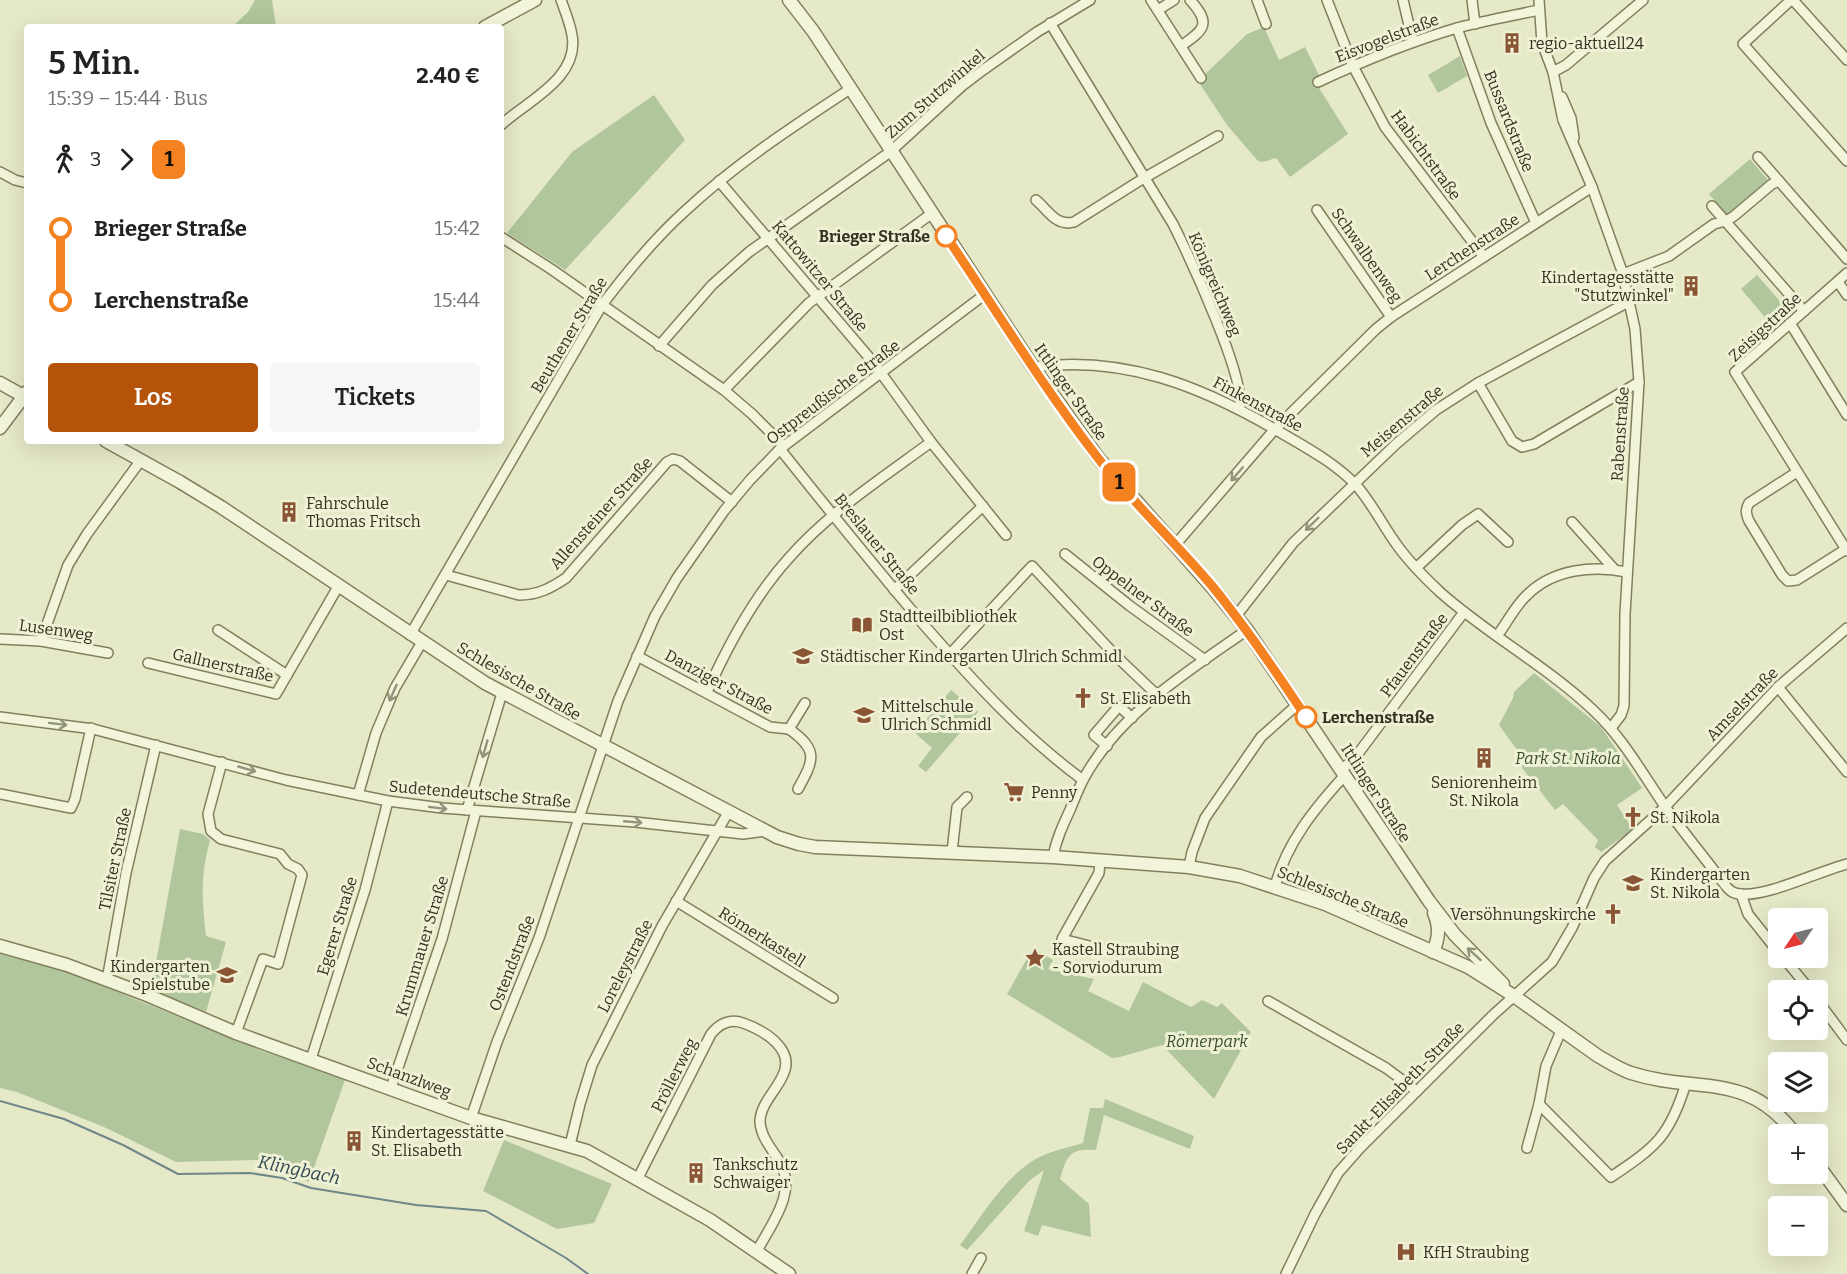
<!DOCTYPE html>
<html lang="de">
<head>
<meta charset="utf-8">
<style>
	:root { --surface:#fff; --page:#f6f6f6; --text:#222; --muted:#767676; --accent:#b45309 }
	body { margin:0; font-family:Bitter,serif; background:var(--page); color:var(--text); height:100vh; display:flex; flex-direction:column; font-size:22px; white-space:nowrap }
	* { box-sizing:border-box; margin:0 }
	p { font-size:20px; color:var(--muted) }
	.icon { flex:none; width:33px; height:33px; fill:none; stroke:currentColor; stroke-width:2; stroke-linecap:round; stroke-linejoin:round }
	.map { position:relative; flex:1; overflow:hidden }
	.drawer { position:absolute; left:24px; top:24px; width:480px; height:420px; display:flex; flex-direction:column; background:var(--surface); border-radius:6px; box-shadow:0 6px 24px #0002 }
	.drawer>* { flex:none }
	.badge { padding:0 12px; border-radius:9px; font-size:21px; line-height:39px }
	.needle { width:39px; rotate:235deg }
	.buttons { position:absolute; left:1768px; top:908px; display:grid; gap:12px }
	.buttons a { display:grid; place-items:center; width:60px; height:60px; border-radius:6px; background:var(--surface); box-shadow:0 6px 24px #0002; font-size:30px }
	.map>.badge { position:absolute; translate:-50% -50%; box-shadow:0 0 0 3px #fff }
	.legs { display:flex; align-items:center; gap:9px; height:66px; padding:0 24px; font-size:20px }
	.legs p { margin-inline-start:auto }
	.summary { display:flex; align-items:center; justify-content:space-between; height:102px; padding:0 24px }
	h1 { font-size:33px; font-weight:600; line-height:45px }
	.cta { display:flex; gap:12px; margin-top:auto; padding:12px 24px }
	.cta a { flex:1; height:69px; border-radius:6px; background:var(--accent); color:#fff; font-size:24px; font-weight:600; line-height:69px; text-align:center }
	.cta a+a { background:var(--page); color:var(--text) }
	ul { padding:0 24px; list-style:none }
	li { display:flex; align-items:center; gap:21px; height:72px; font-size:22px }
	li i { display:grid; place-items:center; width:9px; height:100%; margin:0 8px; background:currentColor }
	li i::after { content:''; width:15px; height:15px; margin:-8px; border:4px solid; border-radius:50%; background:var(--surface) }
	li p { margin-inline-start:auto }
	li:first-child i { background:linear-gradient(#0000 50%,currentColor 0) }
	li:last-child i { background:linear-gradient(currentColor 50%,#0000 0) }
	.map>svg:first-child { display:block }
	.green { fill:#b1c69c }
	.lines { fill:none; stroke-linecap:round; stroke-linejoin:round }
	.stream { stroke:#6f878a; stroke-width:2 }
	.minor-casing { stroke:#827f5e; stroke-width:12 }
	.tertiary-casing { stroke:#827f5e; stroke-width:15 }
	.minor { stroke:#f2f5d9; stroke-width:9 }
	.tertiary { stroke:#f2f5d9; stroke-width:12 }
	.oneway { stroke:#93947c }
	.line-1-casing { stroke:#fff; stroke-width:14 }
	.line-1 { stroke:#f58220; stroke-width:9 }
	.stop-1-dot { fill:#fff; stroke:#f58220; stroke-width:3 }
	.labels { text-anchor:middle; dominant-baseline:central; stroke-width:6; stroke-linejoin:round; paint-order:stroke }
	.street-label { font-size:16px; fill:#343220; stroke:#eff1d5 }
	.poi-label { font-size:16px; fill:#343220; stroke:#eff1d5; text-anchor:start }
	.stop-label { font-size:16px; font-weight:bold; fill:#343220; stroke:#eff1d5; text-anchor:end }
	.park-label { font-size:16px; font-style:italic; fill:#374e29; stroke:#eff1d5 }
	.water-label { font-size:18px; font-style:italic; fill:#314852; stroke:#eff1d5 }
</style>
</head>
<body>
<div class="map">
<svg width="1847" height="1274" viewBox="0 0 1847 1274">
	<rect width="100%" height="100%" fill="#e6e9c7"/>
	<g class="green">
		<polygon points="255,0 272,0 276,27 232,27 248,12"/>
		<polygon points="1264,27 1279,60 1305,47 1320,77 1314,80 1348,134 1290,177 1276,158 1263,162 1258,161 1227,125 1198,81 1247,34"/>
		<polygon points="1460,56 1467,76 1438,93 1428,75"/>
		<polygon points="654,95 685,140 565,270 507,233 572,152"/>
		<polygon points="1750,159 1768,180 1727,215 1709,194"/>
		<polygon points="1757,275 1786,308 1769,322 1741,289"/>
		<polygon points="1534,673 1601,727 1642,788 1617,805 1633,830 1601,852 1595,847 1598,840 1563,804 1555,810 1522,768 1522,757 1499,725 1513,698 1514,692"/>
		<polygon points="951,690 978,712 926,772 918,766 932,748 915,733"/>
		<path d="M180 829 203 834 210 840C200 878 202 897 206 936L226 942 206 1012 151 990Z"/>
		<polygon points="1033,948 1053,960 1048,969 1094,979 1088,991 1129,1011 1143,982 1191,1007 1202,1000 1217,1007 1222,1003 1251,1032 1214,1099 1162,1045 1120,1057 1112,1058 1007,994"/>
		<polygon points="0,952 56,967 265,1052 346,1077 309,1182 257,1160 176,1162 104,1127 17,1092 0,1088"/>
		<path d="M1105 1099 1194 1136 1190 1149 1104 1115 1096 1150C1070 1148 1067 1155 1060 1179L1089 1204 1091 1237 1042 1225 1038 1236 1024 1231 1044 1170 1029 1181 967 1250 960 1245C982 1216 1003 1179 1034 1160 1049 1151 1067 1148 1083 1143L1090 1108H1103Z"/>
		<polygon points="504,1140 612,1184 594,1223 557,1229 483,1191"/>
	</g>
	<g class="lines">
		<polyline class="stream" points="0,1101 64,1119 123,1145 178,1174 250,1173 282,1178 311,1188 416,1205 486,1211 566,1258 588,1274"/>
		<g class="minor-casing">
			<g id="minor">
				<polyline points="1151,0 1201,78"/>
				<polyline points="1257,0 1266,24"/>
				<polyline points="1327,0 1353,66 1385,127 1484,257"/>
				<polyline points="1403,0 1413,42"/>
				<polyline points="1472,0 1475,24"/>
				<polyline points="1539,0 1542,43 1553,72 1563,120 1592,187 1623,274 1635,329 1639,382 1625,614 1624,706 1621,715 1611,728"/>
				<polyline points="1791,0 1743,44 1847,161"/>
				<polyline points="1793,0 1847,60"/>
				<polyline points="1158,10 1174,0"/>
				<path d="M1050 23 1173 224C1187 252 1249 383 1239 409"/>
				<polyline points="1457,28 1491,123 1536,223"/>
				<path d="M1181 46C1204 30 1212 24 1190 0"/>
				<polyline points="1553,72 1566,65 1643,0"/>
				<path d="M1318 82C1363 61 1409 42 1457 28 1484 21 1511 16 1539 10"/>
				<polyline points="1562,97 1571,118 1574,138"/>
				<path d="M501 125C527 101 580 78 572 35 570 23 565 11 561 0"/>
				<polyline points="1758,157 1847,259"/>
				<polyline points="0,172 15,180 27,183"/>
				<polyline points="719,181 873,362 931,442 1006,535"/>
				<path d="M1036 200C1048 210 1056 227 1074 222L1144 178 1218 136"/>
				<polyline points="1712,206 1804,311"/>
				<polyline points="1317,210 1391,317"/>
				<polyline points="501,237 551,269 724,390 752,414 784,446"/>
				<polyline points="1847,273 1735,372 1847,551"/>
				<polyline points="1623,274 1669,256 1714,224 1726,221 1734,216 1772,184 1779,181"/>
				<polyline points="1838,282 1847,295"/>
				<polyline points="1790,323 1847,415"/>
				<polyline points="659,346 712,285 749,252 890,152 962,86 983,70 1037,32 1090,0"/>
				<path d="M1033 367C1124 355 1201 386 1278 431 1305 447 1334 462 1356 485 1372 503 1383 526 1397 545 1409 562 1424 577 1440 592 1488 635 1547 666 1594 711 1623 738 1642 773 1664 805 1683 832 1705 858 1725 885 1729 890 1733 894 1741 894 1767 897 1819 871 1847 864"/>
				<polyline points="1478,383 1512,441 1522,447 1534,444 1639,382"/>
				<polyline points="724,390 809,303 931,214"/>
				<path d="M780 449C827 508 875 567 924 625 973 681 1023 736 1083 780"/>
				<path d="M1797 472 1749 503C1745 510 1746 514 1749 521L1782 575 1788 581 1797 580 1846 549"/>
				<polyline points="1572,522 1614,569"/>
				<polyline points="1175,545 1275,429 1376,329 1391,317 1592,187"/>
				<polyline points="1065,554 1130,606 1205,660"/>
				<polyline points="1416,568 1462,525 1478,514 1508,542"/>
				<path d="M446 575 519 595C538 595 551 588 566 578L667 462 673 459 680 461 732 502"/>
				<polyline points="894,590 983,506"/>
				<polyline points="1236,616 1293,543 1396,444 1436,410 1478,383 1630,301"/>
				<polyline points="218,630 287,675"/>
				<path d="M410 635 602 305C627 272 653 240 684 212 734 165 792 127 850 89"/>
				<path d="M1497 636C1507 623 1515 606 1527 595 1553 569 1593 565 1627 572"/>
				<polyline points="0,639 41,641 108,653"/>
				<polyline points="41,641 68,565 87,534 141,460"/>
				<polyline points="950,654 1032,566 1116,656 1157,695"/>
				<polyline points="637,656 770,727 789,729 805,703"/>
				<polyline points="148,663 276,694 339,585"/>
				<polyline points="1778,687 1847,772"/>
				<path d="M707 692C728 645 753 598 788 559 828 513 882 478 931 442"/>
				<polyline points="0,717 93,729 286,780 388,801 442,808 635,822 743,834 766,831"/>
				<path d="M789 729C819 750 814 760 798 789"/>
				<polyline points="1107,746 1094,735 1119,706 1132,718"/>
				<polyline points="222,762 208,814 211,831 221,839 280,854 288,864 298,869 302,875 278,964 263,959 236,1033"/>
				<polyline points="1341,770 1354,759 1464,612"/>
				<polyline points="0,794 71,808 75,799 91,728"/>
				<polyline points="358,795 376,733 395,688 422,642"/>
				<polyline points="467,810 502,693"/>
				<polyline points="952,852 957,807 967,797"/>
				<path d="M1053 857C1056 840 1063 825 1070 810 1074 800 1078 790 1083 780 1118 714 1187 672 1247 630"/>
				<polyline points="1100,861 1099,873 1062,939 1109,951"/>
				<polyline points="1189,867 1192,852 1205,818 1261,737 1298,704"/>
				<path d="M1275 886C1287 842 1315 808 1345 775"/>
				<polyline points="1741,894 1748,914 1779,953"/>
				<polyline points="676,901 833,998"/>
				<polyline points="1783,957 1810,990"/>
				<polyline points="107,980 126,873 156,745"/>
				<polyline points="1268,1001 1386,1068 1417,1091"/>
				<polyline points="1818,1001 1847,1040"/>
				<polyline points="311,1059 365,890 388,801"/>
				<polyline points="391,1088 442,939 476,811"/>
				<path d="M1539 1104 1611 1177C1656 1147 1670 1136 1686 1083"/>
				<polyline points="471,1118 497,1042 539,938 618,701 655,616 677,578 724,511 750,480 780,449 984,295"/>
				<polyline points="570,1145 580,1104 592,1065 662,926 729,811"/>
				<polyline points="1527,1148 1539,1104 1546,1066 1561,1031"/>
				<path d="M638 1178 711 1034C719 1024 730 1018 743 1023 765 1031 797 1050 782 1077 775 1092 760 1105 760 1122 761 1136 770 1147 778 1159 799 1190 772 1223 757 1251"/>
				<polyline points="972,1274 981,1258"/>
				<polyline points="1286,1274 1315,1214 1338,1173 1360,1148 1493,1015 1552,962 1572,928 1594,878 1605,861 1665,807 1778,687 1847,628"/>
			</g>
		</g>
		<g class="tertiary-casing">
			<g id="tertiary">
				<polyline points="789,0 813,31 1033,367 1099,459 1212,587 1247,630 1429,901 1455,935 1503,984"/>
				<polyline points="485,27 535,0"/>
				<polyline points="0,383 27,398"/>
				<polyline points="0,428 27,392"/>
				<path d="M106 441 180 482 221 507 485 683 777 837 799 844 815 847 1053 857 1189 867 1240 876 1325 904 1468 967 1514 996 1598 1056C1609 1062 1619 1069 1631 1073 1696 1094 1747 1070 1795 1134"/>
				<polyline points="0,946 67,965 147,995 236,1033 471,1118 587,1151 710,1220 789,1274"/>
				<path d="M1433 952C1439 938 1440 927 1434 913"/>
				<polyline points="1818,1165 1847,1205"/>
			</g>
		</g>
		<use href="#minor" class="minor"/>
		<use href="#tertiary" class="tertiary"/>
	</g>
	<defs><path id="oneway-shaft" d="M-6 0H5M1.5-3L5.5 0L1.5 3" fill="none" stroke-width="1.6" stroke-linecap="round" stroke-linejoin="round" transform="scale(1.5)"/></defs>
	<g class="oneway">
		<use href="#oneway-shaft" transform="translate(1237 474) rotate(131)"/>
		<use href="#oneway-shaft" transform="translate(1312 524) rotate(136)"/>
		<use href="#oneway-shaft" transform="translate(393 693) rotate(114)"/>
		<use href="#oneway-shaft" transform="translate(58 724) rotate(7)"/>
		<use href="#oneway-shaft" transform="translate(485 749) rotate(106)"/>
		<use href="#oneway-shaft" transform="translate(247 769) rotate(16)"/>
		<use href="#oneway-shaft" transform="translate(438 808) rotate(7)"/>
		<use href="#oneway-shaft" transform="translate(633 822) rotate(5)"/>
		<use href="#oneway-shaft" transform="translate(1474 954) rotate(-138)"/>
	</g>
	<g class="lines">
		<g class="line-1-casing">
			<path id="line-1" d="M946 236C996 310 1043 387 1098 458 1134 504 1176 543 1213 587 1247 629 1277 673 1306 717"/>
		</g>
		<use href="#line-1" class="line-1"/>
	</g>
	<defs>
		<g id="building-bare" transform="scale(1.62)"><path d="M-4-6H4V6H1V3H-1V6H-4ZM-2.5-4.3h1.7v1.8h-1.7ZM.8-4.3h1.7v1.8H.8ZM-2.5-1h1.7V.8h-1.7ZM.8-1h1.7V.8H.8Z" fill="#8a5535" stroke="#eff1d5" stroke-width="2.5" paint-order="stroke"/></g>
		<g id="library-bare" transform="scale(1.62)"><path d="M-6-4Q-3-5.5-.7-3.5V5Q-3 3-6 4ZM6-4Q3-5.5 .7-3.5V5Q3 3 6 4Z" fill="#8a5535" stroke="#eff1d5" stroke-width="2.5" paint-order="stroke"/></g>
		<g id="school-bare" transform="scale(1.62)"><path d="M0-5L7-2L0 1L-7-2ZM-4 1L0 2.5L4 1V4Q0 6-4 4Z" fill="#8a5535" stroke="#eff1d5" stroke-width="2.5" paint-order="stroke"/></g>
		<g id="church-bare" transform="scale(1.62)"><path d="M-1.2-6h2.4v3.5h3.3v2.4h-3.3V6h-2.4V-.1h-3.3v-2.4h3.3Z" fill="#8a5535" stroke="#eff1d5" stroke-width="2.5" paint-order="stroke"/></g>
		<g id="supermarket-bare" transform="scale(1.62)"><path d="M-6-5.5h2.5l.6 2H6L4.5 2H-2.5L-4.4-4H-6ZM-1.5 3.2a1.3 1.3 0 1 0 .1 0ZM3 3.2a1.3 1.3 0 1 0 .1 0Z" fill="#8a5535" stroke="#eff1d5" stroke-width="2.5" paint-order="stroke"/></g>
		<g id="sight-bare" transform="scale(1.62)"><path d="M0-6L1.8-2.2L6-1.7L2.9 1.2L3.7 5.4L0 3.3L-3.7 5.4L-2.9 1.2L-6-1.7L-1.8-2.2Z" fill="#8a5535" stroke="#eff1d5" stroke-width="2.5" paint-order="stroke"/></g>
		<g id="hospital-bare" transform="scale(1.62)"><path d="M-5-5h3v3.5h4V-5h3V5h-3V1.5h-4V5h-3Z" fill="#8a5535" stroke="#eff1d5" stroke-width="2.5" paint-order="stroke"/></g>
	</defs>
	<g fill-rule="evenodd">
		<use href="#building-bare" x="1512" y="43"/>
		<use href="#building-bare" x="1691" y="286"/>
		<use href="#building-bare" x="289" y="512"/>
		<use href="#library-bare" x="862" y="625"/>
		<use href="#school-bare" x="803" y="656"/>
		<use href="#church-bare" x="1083" y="698"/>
		<use href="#school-bare" x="864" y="715"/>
		<use href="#building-bare" x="1484" y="758"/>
		<use href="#supermarket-bare" x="1014" y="792"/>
		<use href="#church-bare" x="1633" y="817"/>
		<use href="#school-bare" x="1633" y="883"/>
		<use href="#church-bare" x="1613" y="914"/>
		<use href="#sight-bare" x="1035" y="958"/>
		<use href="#school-bare" x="227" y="975"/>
		<use href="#building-bare" x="354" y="1141"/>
		<use href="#building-bare" x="696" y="1173"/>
		<use href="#hospital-bare" x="1406" y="1252"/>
	</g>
	<g class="stop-1-dot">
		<circle cx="946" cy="236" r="10"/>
		<circle cx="1306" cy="717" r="10"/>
	</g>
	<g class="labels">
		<g class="street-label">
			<text transform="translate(1387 38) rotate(-21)">Eisvogelstraße</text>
			<text transform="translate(935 94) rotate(-41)">Zum Stutzwinkel</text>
			<text transform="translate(1509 121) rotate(68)">Bussardstraße</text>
			<text transform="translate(1426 155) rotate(54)">Habichtstraße</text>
			<text transform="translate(1472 247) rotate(-33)">Lerchenstraße</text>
			<text transform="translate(1367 255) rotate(55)">Schwalbenweg</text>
			<text transform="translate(820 276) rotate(50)">Kattowitzer Straße</text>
			<text transform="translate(1215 284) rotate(67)">Königreichweg</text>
			<text transform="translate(1765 327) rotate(-43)">Zeisigstraße</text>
			<text transform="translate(569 335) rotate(-59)">Beuthener Straße</text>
			<text transform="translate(833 392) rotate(-37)">Ostpreußische Straße</text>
			<text transform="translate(1071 392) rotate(55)">Ittlinger Straße</text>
			<text transform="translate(1258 404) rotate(28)">Finkenstraße</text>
			<text transform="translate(1402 421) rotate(-40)">Meisenstraße</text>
			<text transform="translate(1620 434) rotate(-86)">Rabenstraße</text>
			<text transform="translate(601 513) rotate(-48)">Allensteiner Straße</text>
			<text transform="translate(877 544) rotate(51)">Breslauer Straße</text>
			<text transform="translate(1143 596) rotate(37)">Oppelner Straße</text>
			<text transform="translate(56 630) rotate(8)">Lusenweg</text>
			<text transform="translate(1414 655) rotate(-53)">Pfauenstraße</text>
			<text transform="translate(223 665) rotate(13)">Gallnerstraße</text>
			<text transform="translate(519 681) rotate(30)">Schlesische Straße</text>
			<text transform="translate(719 682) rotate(28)">Danziger Straße</text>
			<text transform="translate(1742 704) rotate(-46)">Amselstraße</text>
			<text transform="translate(1376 793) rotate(57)">Ittlinger Straße</text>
			<text transform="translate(480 794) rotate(5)">Sudetendeutsche Straße</text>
			<text transform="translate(115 859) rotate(-78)">Tilsiter Straße</text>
			<text transform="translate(1343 897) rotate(22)">Schlesische Straße</text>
			<text transform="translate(337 926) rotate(-73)">Egerer Straße</text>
			<text transform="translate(762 937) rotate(32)">Römerkastell</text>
			<text transform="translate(422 946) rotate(-73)">Krummauer Straße</text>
			<text transform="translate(512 963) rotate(-69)">Ostendstraße</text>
			<text transform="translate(625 966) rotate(-63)">Loreleystraße</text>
			<text transform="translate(674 1075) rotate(-63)">Pröllerweg</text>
			<text transform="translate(409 1077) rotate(20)">Schanzlweg</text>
			<text transform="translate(1400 1088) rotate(-46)">Sankt-Elisabeth-Straße</text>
		</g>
		<g class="poi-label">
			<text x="1529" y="43">regio-aktuell24</text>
			<text x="1674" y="277" text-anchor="end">Kindertagesstätte<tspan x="1674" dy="18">"Stutzwinkel"</tspan></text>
			<text x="306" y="503">Fahrschule<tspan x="306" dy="18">Thomas Fritsch</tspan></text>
			<text x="879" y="616">Stadtteilbibliothek<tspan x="879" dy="18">Ost</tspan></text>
			<text x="820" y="656">Städtischer Kindergarten Ulrich Schmidl</text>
			<text x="1100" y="698">St. Elisabeth</text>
			<text x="881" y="706">Mittelschule<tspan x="881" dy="18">Ulrich Schmidl</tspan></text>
			<text x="1484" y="782" text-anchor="middle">Seniorenheim<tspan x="1484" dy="18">St. Nikola</tspan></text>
			<text x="1031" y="792">Penny</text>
			<text x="1650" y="817">St. Nikola</text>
			<text x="1650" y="874">Kindergarten<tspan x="1650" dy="18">St. Nikola</tspan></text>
			<text x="1596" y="914" text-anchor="end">Versöhnungskirche</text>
			<text x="1052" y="949">Kastell Straubing<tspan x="1052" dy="18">- Sorviodurum</tspan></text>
			<text x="210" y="966" text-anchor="end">Kindergarten<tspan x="210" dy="18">Spielstube</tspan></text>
			<text x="371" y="1132">Kindertagesstätte<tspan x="371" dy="18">St. Elisabeth</tspan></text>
			<text x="713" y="1164">Tankschutz<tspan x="713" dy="18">Schwaiger</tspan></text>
			<text x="1423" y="1252">KfH Straubing</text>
		</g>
		<g class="stop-label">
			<text x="930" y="236">Brieger Straße</text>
			<text x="1322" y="717" text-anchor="start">Lerchenstraße</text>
		</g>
		<g class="park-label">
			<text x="1568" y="758">Park St. Nikola</text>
			<text x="1207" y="1041">Römerpark</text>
		</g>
		<g class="water-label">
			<text transform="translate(299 1170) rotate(12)">Klingbach</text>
		</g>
	</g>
</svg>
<div class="buttons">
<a><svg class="needle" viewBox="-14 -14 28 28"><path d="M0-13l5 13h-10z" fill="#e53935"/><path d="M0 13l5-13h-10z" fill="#767676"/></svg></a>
<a><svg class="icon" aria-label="locate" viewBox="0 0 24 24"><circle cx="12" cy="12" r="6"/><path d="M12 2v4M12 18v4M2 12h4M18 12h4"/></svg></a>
<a><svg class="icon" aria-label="layers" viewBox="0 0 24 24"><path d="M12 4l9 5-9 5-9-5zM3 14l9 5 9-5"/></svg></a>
<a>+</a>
<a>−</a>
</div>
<b class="badge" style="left:1119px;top:482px;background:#f58220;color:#111">1</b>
<section class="drawer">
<div class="summary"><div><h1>5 Min.</h1><p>15:39 – 15:44 · Bus</p></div><b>2.40 €</b></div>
<div class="legs"><svg class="icon" aria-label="walk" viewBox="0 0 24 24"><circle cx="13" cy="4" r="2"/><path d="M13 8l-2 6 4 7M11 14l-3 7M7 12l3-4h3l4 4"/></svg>3<svg class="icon" aria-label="forward" viewBox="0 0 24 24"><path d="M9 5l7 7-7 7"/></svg><b class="badge" style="background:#f58220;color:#111">1</b></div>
<ul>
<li><i style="color:#f58220"></i><b>Brieger Straße</b><p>15:42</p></li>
<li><i style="color:#f58220"></i><b>Lerchenstraße</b><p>15:44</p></li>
</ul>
<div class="cta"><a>Los</a><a>Tickets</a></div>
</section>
</div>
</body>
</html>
